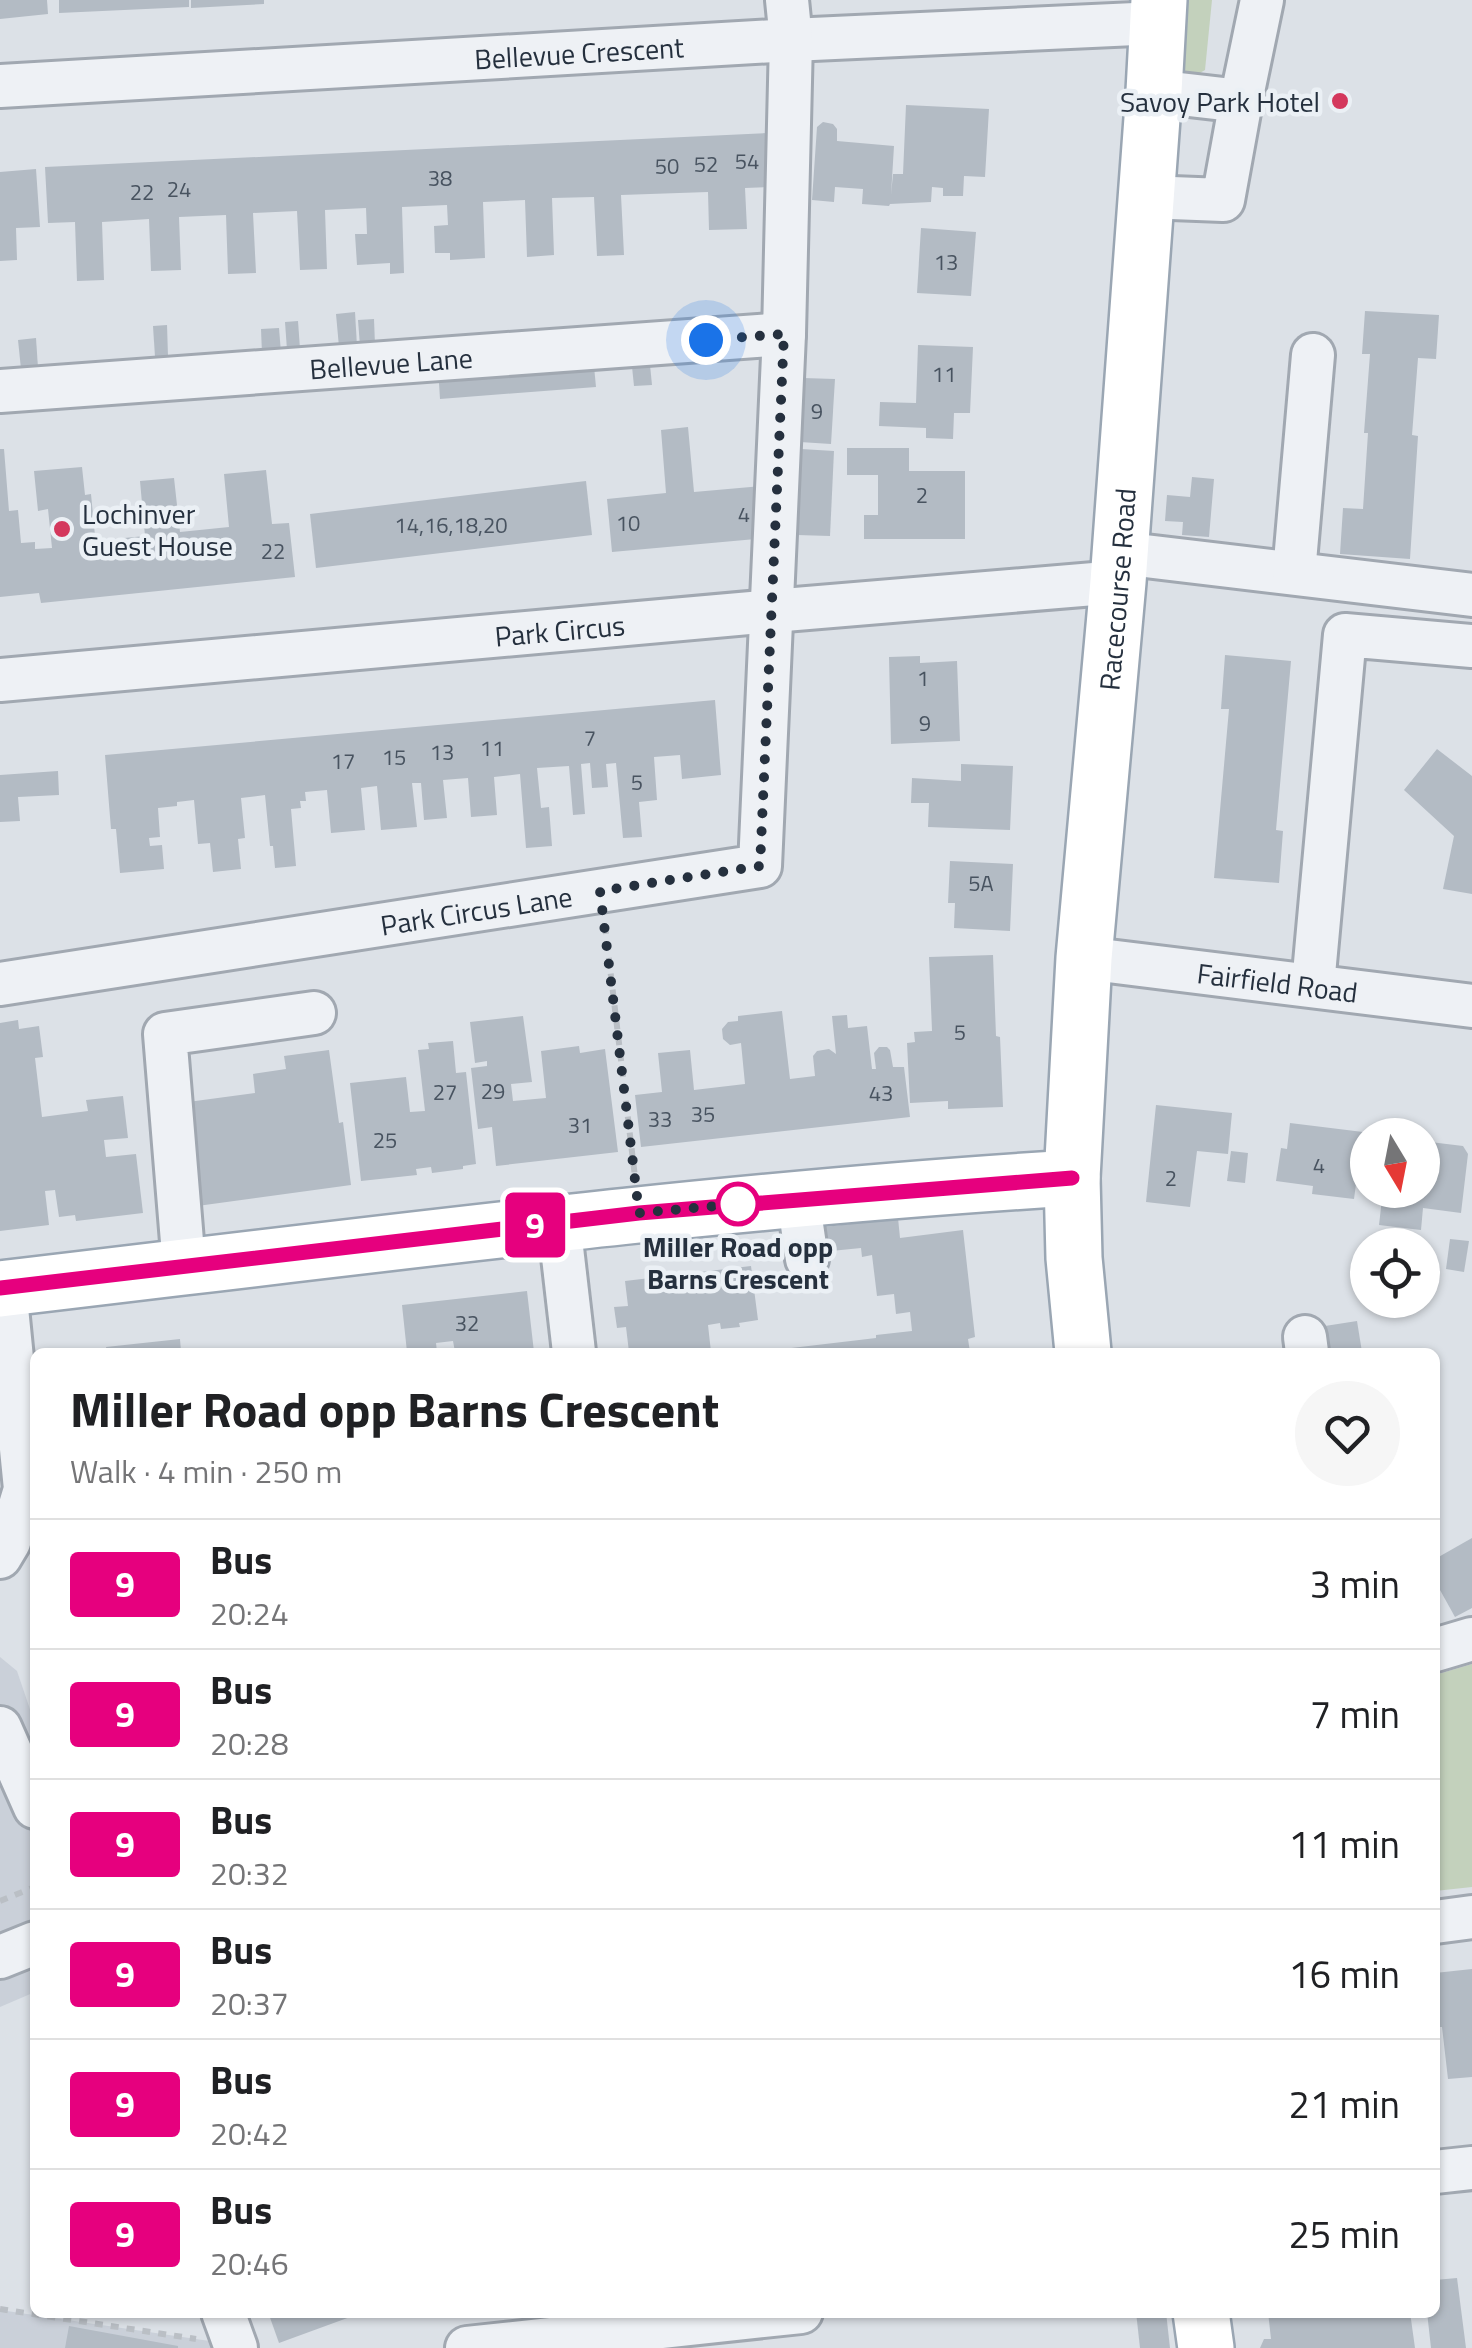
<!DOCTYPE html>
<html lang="en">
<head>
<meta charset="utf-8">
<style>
	:root { --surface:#fff; --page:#f6f6f6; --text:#202124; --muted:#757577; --line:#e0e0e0 }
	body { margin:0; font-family:"Titillium Web",sans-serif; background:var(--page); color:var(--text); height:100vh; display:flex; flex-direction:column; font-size:38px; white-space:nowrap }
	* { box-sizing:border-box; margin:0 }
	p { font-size:32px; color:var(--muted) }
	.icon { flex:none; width:55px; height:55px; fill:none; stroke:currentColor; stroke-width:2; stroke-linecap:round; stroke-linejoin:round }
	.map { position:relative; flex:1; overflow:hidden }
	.details { position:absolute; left:30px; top:1348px; width:1410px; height:970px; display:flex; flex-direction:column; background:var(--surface); border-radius:15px; box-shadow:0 2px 8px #0004 }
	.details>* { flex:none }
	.badge { padding:0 20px; border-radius:8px; font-size:35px; line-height:65px }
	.needle { width:65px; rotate:170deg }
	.tools { position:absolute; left:1350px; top:1118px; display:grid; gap:20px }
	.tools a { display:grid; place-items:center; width:90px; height:90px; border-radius:50%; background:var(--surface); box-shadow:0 2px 8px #0004; font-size:50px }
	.you { position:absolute; width:50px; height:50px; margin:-25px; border:8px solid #fff; border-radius:50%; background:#1a73e8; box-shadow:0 0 0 15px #1a73e833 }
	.map>.badge { position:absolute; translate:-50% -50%; box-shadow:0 0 0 5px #fff }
	.round { display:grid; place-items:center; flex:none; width:105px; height:105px; border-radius:52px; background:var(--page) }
	.head { display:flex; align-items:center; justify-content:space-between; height:170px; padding:0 40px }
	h1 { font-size:48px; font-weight:700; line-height:75px }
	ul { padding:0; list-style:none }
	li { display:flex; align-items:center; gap:30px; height:130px; padding:0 40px; border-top:2px solid var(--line) }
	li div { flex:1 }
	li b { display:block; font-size:38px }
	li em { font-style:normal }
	li .badge { min-width:110px; font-weight:700; text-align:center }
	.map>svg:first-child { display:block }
	.built { fill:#cad0d9 }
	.green { fill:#c3d1bc }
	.building { fill:#b3bbc4 }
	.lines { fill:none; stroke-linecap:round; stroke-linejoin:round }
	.minor-casing { stroke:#a1a8b1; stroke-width:48 }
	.major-casing { stroke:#9aa6b3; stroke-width:60 }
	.path { stroke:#babfc5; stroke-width:6; stroke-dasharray:8 8; stroke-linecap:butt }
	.minor { stroke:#eef1f5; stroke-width:42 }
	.major { stroke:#fff; stroke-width:55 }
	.line-casing { stroke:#fff; stroke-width:22 }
	.line { stroke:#e6007e; stroke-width:15 }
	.walk { stroke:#25303e; stroke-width:10; stroke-dasharray:0 18 }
	.poi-dot { fill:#d4385d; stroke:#ebf0f5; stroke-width:4 }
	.stop-dot { fill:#fff; stroke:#e6007e; stroke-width:5 }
	.labels { text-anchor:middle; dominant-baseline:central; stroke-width:9; stroke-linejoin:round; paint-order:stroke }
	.number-label { font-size:22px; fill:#485360 }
	.street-label { font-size:28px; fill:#25303e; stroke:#ebf0f5 }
	.poi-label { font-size:28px; fill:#25303e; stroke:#ebf0f5; text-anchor:end }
	.stop-label { font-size:28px; font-weight:bold; fill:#25303e; stroke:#ebf0f5 }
</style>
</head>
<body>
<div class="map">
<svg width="1472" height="2348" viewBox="0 0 1472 2348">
	<rect width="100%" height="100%" fill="#dce1e7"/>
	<g class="built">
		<polygon points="0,1657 17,1671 35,1724 35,1992 0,2007"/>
		<polygon points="0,2310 250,2347 250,2348 0,2348"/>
	</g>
	<g class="green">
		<polygon points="1176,0 1212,0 1205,70 1191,78 1170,79"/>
		<polygon points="1472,1664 1472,1887 1435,1891 1435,1675"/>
	</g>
	<g class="building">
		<polygon points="0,0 47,0 48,14 0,19"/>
		<polygon points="59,0 189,0 189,7 59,13"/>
		<polygon points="191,0 264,0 264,4 191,8"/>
		<polygon points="906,105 989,109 985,177 964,176 963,196 943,196 943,188 932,187 931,202 890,204 889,206 862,204 863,189 835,187 834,202 812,200 817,127 823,122 833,124 837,129 837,141 894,146 891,195 893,174 903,174"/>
		<polygon points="767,133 769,187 745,188 747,229 709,230 708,192 621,195 624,255 597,256 594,197 552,198 554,255 527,257 525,200 483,202 485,258 450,260 450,253 435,253 434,226 448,225 447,205 402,207 404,273 390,274 390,263 357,265 355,234 367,234 366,208 325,210 327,269 300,270 297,211 253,213 256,273 228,274 226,215 179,217 181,270 151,271 149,219 102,222 104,280 77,281 75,222 48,223 45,167"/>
		<polygon points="36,169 40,227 16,228 17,260 0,261 0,172"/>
		<polygon points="921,228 976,232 971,296 917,293"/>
		<polygon points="1365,311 1439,315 1436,359 1418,358 1412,435 1418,436 1410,559 1340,554 1343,508 1363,509 1368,433 1364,433 1370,354 1362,354"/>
		<polygon points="355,312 357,346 339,347 336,314"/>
		<polygon points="374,319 375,345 360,346 358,320"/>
		<polygon points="298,321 300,349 287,350 285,322"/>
		<polygon points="167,325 168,357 155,357 153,326"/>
		<polygon points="279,328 281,353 262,354 261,329"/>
		<polygon points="36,338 38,368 21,369 18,340"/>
		<polygon points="918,345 973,347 970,413 954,413 953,439 926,438 926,428 879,426 880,402 916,403"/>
		<polygon points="649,355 652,385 634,386 631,357"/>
		<polygon points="593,356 596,387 440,399 438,368"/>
		<polygon points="803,378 835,379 831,444 800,442"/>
		<polygon points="688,427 694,492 762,486 767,538 612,552 607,499 666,493 661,430"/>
		<polygon points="847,448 909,448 909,471 965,471 965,539 864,539 864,515 878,515 878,475 847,475"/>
		<polygon points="0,449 4,449 9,511 18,510 21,543 35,542 35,549 52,548 48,509 38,511 34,471 82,467 85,495 91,494 96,546 114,544 114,539 145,536 140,481 174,478 180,532 229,527 224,474 266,470 272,524 289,523 295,577 41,603 39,593 0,597"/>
		<polygon points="801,449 834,451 830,536 797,535"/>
		<polygon points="1192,477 1214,479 1209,537 1182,535 1183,522 1165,521 1167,495 1190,497"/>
		<polygon points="586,481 592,535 316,568 310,514"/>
		<polygon points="1225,655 1291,661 1276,830 1283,831 1279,883 1214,878 1229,709 1221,709"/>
		<polygon points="920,656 920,663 957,661 960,741 891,744 889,657"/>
		<polygon points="715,700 721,775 682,779 680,755 654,757 657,800 639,802 642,837 623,838 616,763 606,764 608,787 592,788 590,763 581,764 585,814 573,815 569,766 537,768 541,808 549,807 552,846 526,848 520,774 494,777 497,815 471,817 468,778 443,780 447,818 424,820 421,783 412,783 417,827 381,830 377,786 361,788 365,830 331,833 327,790 305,792 306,801 300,801 301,808 291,809 296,866 275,868 273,846 270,846 265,795 241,798 245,838 238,839 241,869 213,872 210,843 198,844 194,800 177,802 177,806 158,808 160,837 149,838 150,846 162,845 164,869 120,873 116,829 111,829 105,755"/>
		<polygon points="1437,749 1472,776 1472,894 1443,889 1454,836 1404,790"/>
		<polygon points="961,764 1013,766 1010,830 928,827 929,803 911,803 912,778 961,781"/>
		<polygon points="58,771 59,795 18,797 20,821 0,822 0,775"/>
		<polygon points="950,861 1013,864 1010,931 954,928 955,903 948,903"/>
		<polygon points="993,955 996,1036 1000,1037 1003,1107 948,1109 948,1101 910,1103 907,1043 915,1042 914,1032 932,1031 929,957"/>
		<polygon points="782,1011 790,1079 815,1076 813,1056 817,1051 829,1049 836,1054 832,1016 847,1015 848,1028 867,1026 872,1069 876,1069 874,1053 879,1047 887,1047 890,1050 893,1067 904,1067 910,1117 641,1147 635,1095 662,1092 658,1053 690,1050 694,1090 745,1084 741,1043 730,1045 723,1039 722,1029 728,1022 738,1021 738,1016"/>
		<polygon points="523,1016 532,1082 511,1084 513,1101 546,1098 541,1051 579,1046 580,1053 605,1049 618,1152 496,1166 492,1127 478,1129 471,1068 487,1066 487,1061 475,1063 470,1022"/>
		<polygon points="18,1020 19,1029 39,1026 43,1057 35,1058 42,1117 88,1111 86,1100 123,1096 128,1138 104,1140 106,1157 136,1154 143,1213 76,1221 75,1215 59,1217 55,1190 45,1191 49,1225 0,1231 0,1023"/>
		<polygon points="453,1041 456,1073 466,1072 476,1164 463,1166 463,1169 432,1173 431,1167 416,1169 417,1175 361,1181 350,1083 406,1077 410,1112 425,1111 418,1050 429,1049 428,1043"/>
		<polygon points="329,1050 339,1123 343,1122 351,1185 190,1207 188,1102 255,1093 253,1074 286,1069 284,1056"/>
		<polygon points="1156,1105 1232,1113 1228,1154 1197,1151 1190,1207 1146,1202"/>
		<polygon points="1290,1123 1363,1132 1354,1199 1312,1194 1313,1186 1276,1181 1281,1148 1287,1149"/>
		<polygon points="1422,1141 1463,1146 1468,1154 1461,1213 1423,1208 1421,1230 1379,1225 1383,1190 1422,1190"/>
		<polygon points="1231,1151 1248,1153 1245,1183 1227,1181"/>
		<polygon points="898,1218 900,1238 963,1230 975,1337 968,1339 970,1352 783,1352 783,1349 876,1338 876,1335 912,1331 910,1312 896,1314 894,1294 877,1296 872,1255 862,1257 861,1248 811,1253 809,1229"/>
		<polygon points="1450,1239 1469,1241 1464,1272 1446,1269"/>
		<polygon points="751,1266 758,1320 739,1323 740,1327 721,1329 720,1323 708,1325 711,1352 629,1352 626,1327 617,1328 614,1307 628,1306 625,1281"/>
		<polygon points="527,1291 534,1352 455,1352 453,1341 436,1343 437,1352 407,1352 402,1305"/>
		<polygon points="1357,1321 1362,1352 1329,1352 1325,1326"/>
		<polygon points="180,1339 181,1352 107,1352 106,1347"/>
		<polygon points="1472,1538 1472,1608 1455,1617 1435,1581 1435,1559"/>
		<polygon points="1472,1969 1472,2077 1448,2079 1442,2027 1435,2027 1435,1973"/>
		<polygon points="1457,2278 1466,2348 1431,2348 1427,2312 1435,2312 1435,2280"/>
		<polygon points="268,2312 361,2312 361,2313 279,2343"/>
		<polygon points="1136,2312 1166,2312 1170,2348 1140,2348"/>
		<polygon points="1268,2312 1410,2312 1415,2348 1260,2348 1264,2339 1271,2339"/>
		<polygon points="69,2326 178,2346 178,2348 65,2348"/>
	</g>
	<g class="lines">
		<g class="minor-casing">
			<g id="minor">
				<path id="s1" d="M0 86 791 40 1157 23"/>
				<polyline points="1154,91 1241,101"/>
				<polyline points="1146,197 1223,200 1241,101 1262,0"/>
				<path id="s2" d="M0 391 784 334"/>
				<polyline points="1120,553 1472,595"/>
				<polyline points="1294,573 1313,355"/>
				<path id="s3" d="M0 680 772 611 1118 582"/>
				<path id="s4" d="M1084 958 1472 1006"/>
				<path id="s5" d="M0 984 760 866 784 334 791 40 787 0"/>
				<polyline points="1313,985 1345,635 1472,646"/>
				<polyline points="798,1198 807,1259"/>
				<polyline points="559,1222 574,1352"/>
				<polyline points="184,1266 165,1034 314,1013"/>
				<polyline points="1305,1337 1307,1352"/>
				<polyline points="0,1557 9,1542 25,1489 5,1288"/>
				<polyline points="1435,1650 1472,1639"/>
				<polyline points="0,1728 35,1807"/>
				<polyline points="1435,1922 1472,1917"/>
				<polyline points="0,1957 35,1943"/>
				<polyline points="1435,2172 1472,2168"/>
				<polyline points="223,2312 236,2348"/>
				<polyline points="467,2348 801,2312"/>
			</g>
		</g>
		<g class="major-casing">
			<g id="major">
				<path d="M0 1289C357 1247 713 1200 1072 1178"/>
				<path id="s6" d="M1083 1352 1074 1258 1072 1178 1084 958 1118 582 1154 91 1159 0"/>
				<polyline points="1201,2312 1206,2348"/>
			</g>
		</g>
		<g class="path">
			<polyline points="605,926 635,1177"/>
			<polyline points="0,1901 35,1887"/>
			<polyline points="0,2309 196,2339"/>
		</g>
		<use href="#minor" class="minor"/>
		<use href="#major" class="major"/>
	</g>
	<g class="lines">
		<g class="line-casing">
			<polyline id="line" points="0,1288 639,1213 1072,1178"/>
		</g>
		<use href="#line" class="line"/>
		<polyline class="walk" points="706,340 784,334 760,866 600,891 639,1213 738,1204"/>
	</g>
	<g class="poi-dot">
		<circle cx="1340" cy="101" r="10"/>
		<circle cx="62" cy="529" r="10"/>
	</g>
	<circle class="stop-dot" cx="738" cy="1204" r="20"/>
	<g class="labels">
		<g class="number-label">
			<text x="747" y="161">54</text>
			<text x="706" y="164">52</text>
			<text x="667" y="166">50</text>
			<text x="440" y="178">38</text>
			<text x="179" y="189">24</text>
			<text x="142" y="192">22</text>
			<text x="946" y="262">13</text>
			<text x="944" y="374">11</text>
			<text x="817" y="411">9</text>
			<text x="922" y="495">2</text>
			<text x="744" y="514">4</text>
			<text x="628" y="523">10</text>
			<text x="451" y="525">14,16,18,20</text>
			<text x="273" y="551">22</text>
			<text x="923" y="678">1</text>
			<text x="925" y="723">9</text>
			<text x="590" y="738">7</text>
			<text x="492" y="748">11</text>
			<text x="442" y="752">13</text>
			<text x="394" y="757">15</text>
			<text x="343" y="761">17</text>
			<text x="637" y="782">5</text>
			<text x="981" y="883">5A</text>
			<text x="960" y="1032">5</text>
			<text x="493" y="1091">29</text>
			<text x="445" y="1092">27</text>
			<text x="881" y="1093">43</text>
			<text x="703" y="1114">35</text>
			<text x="660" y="1119">33</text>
			<text x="580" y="1125">31</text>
			<text x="385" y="1140">25</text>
			<text x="1319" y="1165">4</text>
			<text x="1171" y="1178">2</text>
			<text x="467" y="1323">32</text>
		</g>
		<g class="street-label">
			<text stroke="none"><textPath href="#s1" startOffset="580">Bellevue Crescent</textPath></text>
			<text stroke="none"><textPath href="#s2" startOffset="392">Bellevue Lane</textPath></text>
			<text stroke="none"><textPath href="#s6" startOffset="765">Racecourse Road</textPath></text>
			<text stroke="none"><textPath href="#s3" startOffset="562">Park Circus</textPath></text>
			<text stroke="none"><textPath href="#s5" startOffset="482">Park Circus Lane</textPath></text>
			<text stroke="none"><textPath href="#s4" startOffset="195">Fairfield Road</textPath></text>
		</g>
		<g class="poi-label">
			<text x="1320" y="101">Savoy Park Hotel</text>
			<text x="82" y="513" text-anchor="start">Lochinver<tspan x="82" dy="32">Guest House</tspan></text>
		</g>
		<g class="stop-label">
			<text x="738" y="1246">Miller Road opp<tspan x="738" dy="32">Barns Crescent</tspan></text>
		</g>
	</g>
</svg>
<div class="tools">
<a><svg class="needle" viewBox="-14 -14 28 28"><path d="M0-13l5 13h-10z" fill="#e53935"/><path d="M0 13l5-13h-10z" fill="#757577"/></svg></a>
<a><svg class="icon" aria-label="locate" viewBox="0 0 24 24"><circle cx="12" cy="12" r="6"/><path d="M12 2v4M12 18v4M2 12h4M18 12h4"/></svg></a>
</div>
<div class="you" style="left:706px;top:340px"></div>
<b class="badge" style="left:535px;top:1225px;background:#e6007e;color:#fff">9</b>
<section class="details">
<div class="head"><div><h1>Miller Road opp Barns Crescent</h1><p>Walk · 4 min · 250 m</p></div><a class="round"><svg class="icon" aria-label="heart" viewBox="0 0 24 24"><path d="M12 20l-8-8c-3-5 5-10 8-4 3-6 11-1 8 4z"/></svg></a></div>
<ul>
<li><span class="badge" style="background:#e6007e;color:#fff">9</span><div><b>Bus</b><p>20:24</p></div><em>3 min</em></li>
<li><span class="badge" style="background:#e6007e;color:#fff">9</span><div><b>Bus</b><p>20:28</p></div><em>7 min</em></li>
<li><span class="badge" style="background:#e6007e;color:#fff">9</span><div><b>Bus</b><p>20:32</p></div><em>11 min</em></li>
<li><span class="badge" style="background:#e6007e;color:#fff">9</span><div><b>Bus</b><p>20:37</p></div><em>16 min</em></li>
<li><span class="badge" style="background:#e6007e;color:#fff">9</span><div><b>Bus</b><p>20:42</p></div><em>21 min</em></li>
<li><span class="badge" style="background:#e6007e;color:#fff">9</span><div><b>Bus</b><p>20:46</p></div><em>25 min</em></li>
</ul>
</section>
</div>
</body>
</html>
